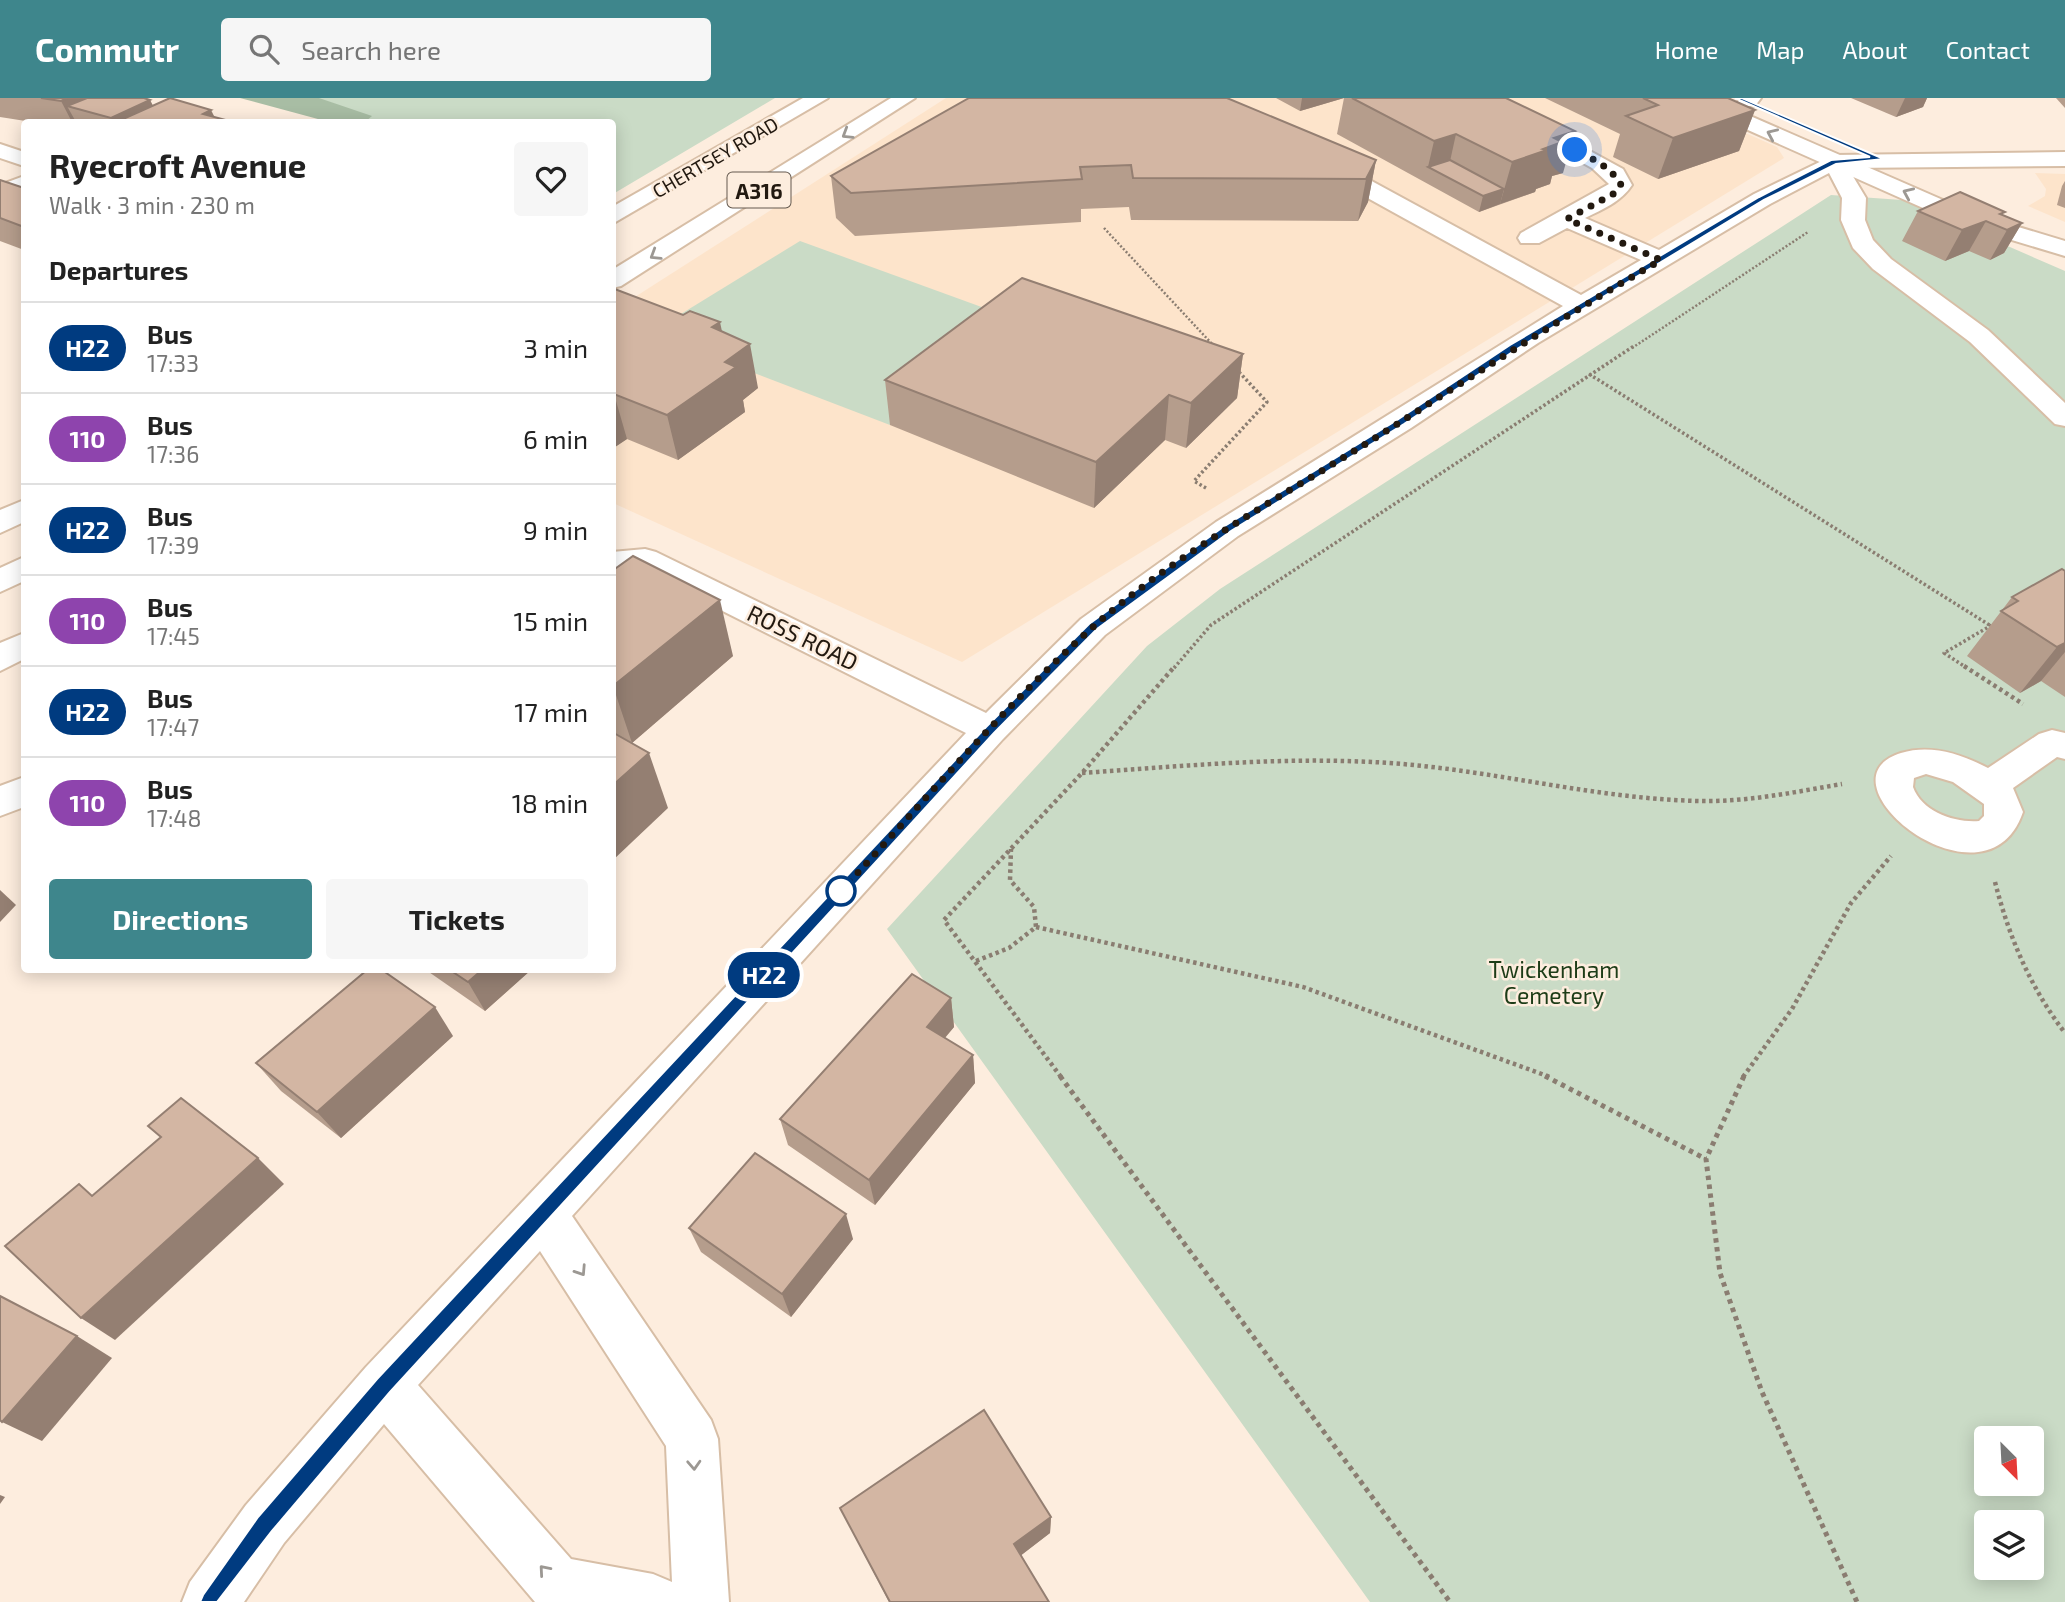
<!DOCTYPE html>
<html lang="en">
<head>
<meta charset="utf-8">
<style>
	:root { --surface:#fff; --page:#f6f6f6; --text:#222; --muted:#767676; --line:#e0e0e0; --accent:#3e868c }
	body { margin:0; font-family:"Exo 2",sans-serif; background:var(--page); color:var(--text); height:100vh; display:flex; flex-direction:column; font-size:26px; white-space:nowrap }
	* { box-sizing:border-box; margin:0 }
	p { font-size:23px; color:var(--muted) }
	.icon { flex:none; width:38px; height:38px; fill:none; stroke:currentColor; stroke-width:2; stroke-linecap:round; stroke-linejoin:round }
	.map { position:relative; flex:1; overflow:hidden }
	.side { position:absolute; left:21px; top:21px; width:595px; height:854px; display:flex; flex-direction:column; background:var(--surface); border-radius:7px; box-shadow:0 4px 18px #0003 }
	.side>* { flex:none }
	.badge { padding:0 14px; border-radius:23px; font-size:24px; line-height:46px }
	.needle { width:46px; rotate:156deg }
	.controls { position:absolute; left:1974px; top:1328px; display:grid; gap:14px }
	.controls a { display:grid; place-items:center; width:70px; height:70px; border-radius:7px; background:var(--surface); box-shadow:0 4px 18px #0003; font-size:35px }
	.you { position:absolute; width:35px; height:35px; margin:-18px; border:5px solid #fff; border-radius:50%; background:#1a73e8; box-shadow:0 0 0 10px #1a73e833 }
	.map>.badge { position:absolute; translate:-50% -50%; box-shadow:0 0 0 4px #fff }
	h2 { padding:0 28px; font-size:26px; line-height:63px }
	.round { display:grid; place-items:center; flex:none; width:74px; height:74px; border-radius:7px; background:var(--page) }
	.overview { display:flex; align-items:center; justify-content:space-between; height:119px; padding:0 28px }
	h1 { font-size:33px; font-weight:700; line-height:52px }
	.button { display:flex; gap:14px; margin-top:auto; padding:14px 28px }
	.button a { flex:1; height:80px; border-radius:7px; background:var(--accent); color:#fff; font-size:28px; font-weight:700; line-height:80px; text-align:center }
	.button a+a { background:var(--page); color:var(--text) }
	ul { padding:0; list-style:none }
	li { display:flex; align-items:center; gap:21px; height:91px; padding:0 28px; border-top:2px solid var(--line) }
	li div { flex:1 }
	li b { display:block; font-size:26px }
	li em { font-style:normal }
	li .badge { min-width:77px; font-weight:700; text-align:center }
	header { display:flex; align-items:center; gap:42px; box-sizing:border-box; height:98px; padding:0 35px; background:var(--accent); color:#fff }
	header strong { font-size:33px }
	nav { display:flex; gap:38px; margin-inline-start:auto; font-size:24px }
	.search { width:490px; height:63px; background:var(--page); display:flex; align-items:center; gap:18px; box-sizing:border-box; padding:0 24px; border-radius:7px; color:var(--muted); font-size:26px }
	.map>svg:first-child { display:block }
	.built { fill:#fde4cb }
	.green { fill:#cadbc6; fill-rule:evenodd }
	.forest { fill:#a8bda4 }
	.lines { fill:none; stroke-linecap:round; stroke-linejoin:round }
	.minor-casing { stroke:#d7bea6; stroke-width:4 }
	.major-casing { stroke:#d7bea6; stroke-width:4 }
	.highway-casing { stroke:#d7bea6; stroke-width:4 }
	.path-far3 { stroke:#8a7d71; stroke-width:2.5; stroke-dasharray:2 2; stroke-linecap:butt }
	.path-far2 { stroke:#8a7d71; stroke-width:3.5; stroke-dasharray:2.5 2.5; stroke-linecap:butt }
	.path-far1 { stroke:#8a7d71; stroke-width:4.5; stroke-dasharray:3.5 3.5; stroke-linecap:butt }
	.path { stroke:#8a7d71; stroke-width:5; stroke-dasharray:4.5 4.5; stroke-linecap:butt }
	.minor { fill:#fff; fill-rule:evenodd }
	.major { fill:#fff; fill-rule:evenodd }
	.highway { fill:#fff; fill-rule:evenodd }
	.wall { fill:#b59d8c }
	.shaded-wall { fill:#947f72 }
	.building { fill:#d3b6a3; stroke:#947f72; stroke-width:2 }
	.oneway { stroke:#9c9893 }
	.line { fill:#003b80; stroke:#fff; stroke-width:2 }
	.walk { stroke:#221910; stroke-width:7; stroke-dasharray:0 12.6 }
	.stop-dot { fill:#fff; stroke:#003b80; stroke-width:3.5 }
	.labels { text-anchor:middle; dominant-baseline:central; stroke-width:5; stroke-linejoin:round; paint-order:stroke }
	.far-street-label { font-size:19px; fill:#221910; stroke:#fdedde }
	.shield { fill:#fdedde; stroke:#64594e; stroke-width:2 }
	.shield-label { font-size:21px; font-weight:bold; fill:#221910 }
	.street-label { font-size:23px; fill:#221910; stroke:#fdedde }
	.park-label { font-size:23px; fill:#1d3c17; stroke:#fdedde }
</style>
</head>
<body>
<header>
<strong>Commutr</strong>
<div class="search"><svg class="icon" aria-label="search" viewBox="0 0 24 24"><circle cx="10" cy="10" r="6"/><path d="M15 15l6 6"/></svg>Search here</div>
<nav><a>Home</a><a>Map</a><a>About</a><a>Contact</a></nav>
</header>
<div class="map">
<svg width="2065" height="1504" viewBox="0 0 2065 1504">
	<rect width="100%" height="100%" fill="#fdedde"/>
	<g class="built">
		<polygon points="946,0 1666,0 1777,49 1784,60 962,564 613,405 613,213"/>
		<polygon points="2035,75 2065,76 2065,124 2028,108 2045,98 2046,91"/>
	</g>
	<g class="green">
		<polygon points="281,0 775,0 613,96 612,24 357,24"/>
		<path d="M1831 97 1902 102 2065 173V1504H1370L887 831 1147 548 1220 491ZM1986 1340H2032V1386H1986ZM1986 1424H2032V1470H1986Z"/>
		<polygon points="800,143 1023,224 890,327 650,235"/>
	</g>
	<polygon class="forest" points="240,0 319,0 372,18 365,24 329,24"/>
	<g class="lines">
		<g class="minor-casing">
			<g id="minor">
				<path d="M1467 0H1493L1623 71 1632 87C1621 104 1603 111 1585 120L1659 152 1754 96 1834 57 2065 54V68L1848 70 1866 100 1865 122 1873 142 1891 161 1988 232 2065 305V328L2055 326 1970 244 1873 171 1853 150 1841 122 1842 100 1829 75 1770 106 1538 245 1411 330 1238 438 1105 537 1003 641 572 1118 711 1322 718 1341 729 1504H535L384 1326 284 1445 244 1504H182L190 1484 246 1407 366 1269 966 635 641 472 612 474V454L645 451 656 454 986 615 1081 521 1216 424 1563 208 1317 72 1314 67 1317 62H1333L1581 197 1641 162 1567 130 1539 145H1521L1518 140 1521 135 1609 86 1592 70ZM540 1153 666 1348 672 1484 653 1476 571 1461 418 1287Z"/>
				<polygon points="1740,0 1761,0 1755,8 1741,8 1738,4"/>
				<polygon points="0,46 24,54 24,68 0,60"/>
				<polygon points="24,78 24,93 0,102 0,87"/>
				<polygon points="24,402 24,424 0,435 0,412"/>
				<path d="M2052 632 2065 635V661L2057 659 2013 690 2023 714C1986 822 1811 683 1901 655 1931 646 1961 656 1988 670L2039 636ZM1926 676 1953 684 1984 706V718L1979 723C1955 725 1922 714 1913 689L1914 680Z"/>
				<polygon points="24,679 24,709 0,718 0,688"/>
			</g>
		</g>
		<g class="major-casing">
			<polygon id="major" points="1682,0 1709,0 1975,116 2065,143 2065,158 1959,126 1685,4"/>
		</g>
		<g class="highway-casing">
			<g id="highway">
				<polygon points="803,0 828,0 612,126 612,109"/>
				<polygon points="891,0 915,0 621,188 612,190 612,172"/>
				<polygon points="24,459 24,483 0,494 0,470"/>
				<polygon points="24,535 24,561 0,573 0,545"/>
			</g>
		</g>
		<g class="path-far3">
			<polyline points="1104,130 1213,247"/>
			<polyline points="1632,250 1808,134"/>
		</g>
		<g class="path-far2">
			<polyline points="1589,276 1991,528"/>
			<polyline points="1206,390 1194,383 1267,304 1239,274"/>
			<polyline points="1174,570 1211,527 1634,248"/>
			<polyline points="1967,570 1944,555 1992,527"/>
		</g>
		<g class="path-far1">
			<polyline points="1964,568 2023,606"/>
			<path d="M1082 675C1184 668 1287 658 1389 665 1494 672 1595 701 1700 703 1748 704 1795 694 1842 686"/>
			<path d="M1995 784C2009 839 2030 889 2065 935"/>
			<polyline points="1036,829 1303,889 1550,979"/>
			<polyline points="976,863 1009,850 1036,829 1034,809 1010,782 1011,751"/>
			<polyline points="1061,979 944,822 1082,675 1175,568"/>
			<polyline points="1743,979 1792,911 1851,805 1891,758"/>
		</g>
		<g class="path">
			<polyline points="1060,978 1450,1504"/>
			<polyline points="1545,978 1706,1061"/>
			<polyline points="1744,978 1706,1061 1720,1175 1762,1294 1857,1504"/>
		</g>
		<use href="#minor" class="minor"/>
		<use href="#major" class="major"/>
		<use href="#highway" class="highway"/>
	</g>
	<g class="wall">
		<polygon points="0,0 144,0 150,2 153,8 214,19 233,24 32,24 0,19"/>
		<polygon points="969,0 1376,62 1368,104 1358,123 1131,122 1129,109 1081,111 1081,124 855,138 836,120 831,78"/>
		<polygon points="1276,0 1506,0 1563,75 1552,78 1550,86 1536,91 1535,94 1479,114 1337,36 1344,0 1300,13"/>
		<polygon points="1545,0 1728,0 1755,12 1739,53 1658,81 1613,59 1620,36"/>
		<polygon points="1851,0 1927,0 1923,9 1896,19"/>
		<polygon points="2056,0 2065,0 2065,10"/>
		<polygon points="0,82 24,90 24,152 0,143"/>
		<polygon points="2065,83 2065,110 2057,107 2062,88"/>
		<polygon points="1918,113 2003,117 2022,125 2004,155 1990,162 1969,153 1945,163 1902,143"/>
		<polygon points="612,190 683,217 722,234 758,290 743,302 745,314 678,362 627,341 612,351"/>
		<polygon points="1243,256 1237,300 1186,350 1165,342 1094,410 890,327 885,282"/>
		<polygon points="612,473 733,558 632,645 612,634"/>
		<polygon points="2065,473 2065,599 2041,583 2020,595 1967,558 2012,499"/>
		<polygon points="426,872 531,872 485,913"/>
		<polygon points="951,900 954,929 945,940 973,957 975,985 875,1107 788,1047 780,1021"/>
		<polygon points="453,938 341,1040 281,993 256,965"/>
		<polygon points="689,1130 853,1141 791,1219 701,1154"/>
		<polygon points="840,1410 1051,1419 1050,1435 1021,1457 1049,1504 889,1504"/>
	</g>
	<g class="shaded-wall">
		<polygon points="67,0 101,0 67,8 76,24 72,24 61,3"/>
		<polygon points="1302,0 1344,0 1300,13"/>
		<polygon points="1905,0 1927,0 1923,9 1896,19"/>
		<polygon points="150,2 161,24 123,21 125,24 113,24 111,20"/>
		<polygon points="211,12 217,24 203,16"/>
		<polygon points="1755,12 1739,53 1658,81 1673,40"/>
		<polygon points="1575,33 1563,75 1552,78 1550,86 1536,91 1535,94 1500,106 1512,64 1543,51 1554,40"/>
		<polygon points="1456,36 1447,77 1428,69 1434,43"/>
		<polygon points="1376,62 1368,104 1358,123 1366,81"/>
		<polygon points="1504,91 1500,106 1479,114 1483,98"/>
		<polygon points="1986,123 1969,153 1945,163 1962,132"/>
		<polygon points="2022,125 2004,155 1990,162 2007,132"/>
		<polygon points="720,224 728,262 750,246 758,290 743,302 745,314 678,362 667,317 712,229"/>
		<polygon points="1243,256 1237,300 1186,350 1191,305"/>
		<polygon points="614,296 627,341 612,351 612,297"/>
		<polygon points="1169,297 1165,342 1094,410 1096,364"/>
		<polygon points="720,502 733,558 632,645 613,588"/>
		<polygon points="2065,545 2065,554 2041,583 2020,595 2057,549"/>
		<polygon points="649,655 668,710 612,763 612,688"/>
		<polygon points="0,792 16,807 0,824"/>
		<polygon points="482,872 531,872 485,913 468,884"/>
		<polygon points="951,900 954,929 930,957 927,929"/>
		<polygon points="435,909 453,938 341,1040 317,1014"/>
		<polygon points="973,957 975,985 875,1107 869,1082"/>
		<polygon points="258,1060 284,1086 115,1242 81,1220"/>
		<polygon points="846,1116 853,1141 791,1219 782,1196"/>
		<polygon points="77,1238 112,1260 42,1343 2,1324"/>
		<polygon points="0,1397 5,1399 0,1406"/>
		<polygon points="1051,1419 1050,1435 1015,1462 1014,1446"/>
	</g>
	<g class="building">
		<polygon points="41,0 67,0 61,3"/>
		<polygon points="87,0 144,0 150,2 111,20 67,8"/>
		<polygon points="170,0 211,12 203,16 233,24 134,24 123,21"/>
		<polygon points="969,0 1227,0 1376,62 1366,81 1133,80 1131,67 1080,69 1082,81 851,95 831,78"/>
		<polygon points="1352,0 1506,0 1575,33 1554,40 1562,44 1543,51 1547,52 1512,64 1456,36 1434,43"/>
		<polygon points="1643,0 1728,0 1755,12 1673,40 1626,18 1658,7"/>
		<polygon points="1450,62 1504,91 1483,98 1428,69"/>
		<polygon points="0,82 24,90 24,129 0,120"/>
		<polygon points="1960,94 2005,114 2000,116 2022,125 2007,132 1986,123 1962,132 1918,113"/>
		<polygon points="1022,180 1243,256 1191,305 1169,297 1096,364 885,282"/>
		<polygon points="612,190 683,217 690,213 720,224 712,229 750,246 725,264 736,269 667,317 614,296 612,297"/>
		<polygon points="633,458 720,502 613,588 612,473"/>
		<polygon points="2062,471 2065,473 2065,545 2057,549 2001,513 2018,503 2012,499"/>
		<polygon points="612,634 649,655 612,688"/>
		<polygon points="367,872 382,872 435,909 317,1014 256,965"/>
		<polygon points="450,872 482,872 468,884"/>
		<polygon points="912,876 951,900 927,929 973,957 869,1082 780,1021"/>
		<polygon points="181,1000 258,1060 81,1220 5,1148 79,1086 92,1098 161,1039 148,1028"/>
		<polygon points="755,1055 846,1116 782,1196 689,1130"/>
		<polygon points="0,1198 77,1238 2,1324 0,1322"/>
		<polygon points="984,1312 1051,1419 1014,1446 1049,1504 890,1504 840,1410"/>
	</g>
	<defs><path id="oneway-chevron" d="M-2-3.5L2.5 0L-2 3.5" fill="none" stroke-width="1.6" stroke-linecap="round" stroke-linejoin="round" transform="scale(1.75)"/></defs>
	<g class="oneway">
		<use href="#oneway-chevron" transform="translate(847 36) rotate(148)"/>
		<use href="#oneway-chevron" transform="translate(1772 36) rotate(-156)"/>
		<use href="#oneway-chevron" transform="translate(1908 95) rotate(-156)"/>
		<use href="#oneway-chevron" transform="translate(655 157) rotate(148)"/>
		<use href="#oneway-chevron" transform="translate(581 1173) rotate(57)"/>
		<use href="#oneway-chevron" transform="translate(694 1367) rotate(87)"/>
		<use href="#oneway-chevron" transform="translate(544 1472) rotate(-131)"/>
	</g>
	<polygon class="line" points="1735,0 1742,0 1884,61 1836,66 1764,102 1517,251 1404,326 1231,433 1097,531 994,635 390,1294 272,1433 217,1504 200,1504 203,1497 258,1419 377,1281 986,629 1089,526 1223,429 1397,322 1510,247 1759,99 1831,62 1870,59"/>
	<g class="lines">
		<path class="walk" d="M841 793C923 705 1003 609 1093 529 1171 460 1268 406 1356 352 1458 288 1557 222 1661 162L1567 121 1613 96 1621 87C1611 69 1593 61 1575 52"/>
	</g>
	<circle class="stop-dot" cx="841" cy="793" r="14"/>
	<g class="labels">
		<g class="far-street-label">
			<text transform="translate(715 59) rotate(-30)">CHERTSEY ROAD</text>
		</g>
		<rect class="shield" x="727.5" y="74.5" width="63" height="35" rx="5"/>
		<g class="shield-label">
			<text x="759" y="92">A316</text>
		</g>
		<g class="street-label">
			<text transform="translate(803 539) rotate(26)">ROSS ROAD</text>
		</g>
		<g class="park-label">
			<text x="1554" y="871">Twickenham<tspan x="1554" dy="26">Cemetery</tspan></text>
		</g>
	</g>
</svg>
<div class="controls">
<a><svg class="needle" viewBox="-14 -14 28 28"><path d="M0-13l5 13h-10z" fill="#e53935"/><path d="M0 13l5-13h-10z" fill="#767676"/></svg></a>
<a><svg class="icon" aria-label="layers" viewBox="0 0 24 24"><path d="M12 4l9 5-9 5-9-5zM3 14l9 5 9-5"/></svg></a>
</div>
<div class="you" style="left:1575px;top:52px"></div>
<b class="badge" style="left:764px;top:877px;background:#003b80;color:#fff">H22</b>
<section class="side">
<div class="overview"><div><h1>Ryecroft Avenue</h1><p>Walk · 3 min · 230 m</p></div><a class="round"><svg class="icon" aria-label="heart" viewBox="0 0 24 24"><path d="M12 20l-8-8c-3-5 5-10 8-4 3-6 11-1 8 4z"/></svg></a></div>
<h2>Departures</h2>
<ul>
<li><span class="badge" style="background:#003b80;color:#fff">H22</span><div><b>Bus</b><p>17:33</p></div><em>3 min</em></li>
<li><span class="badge" style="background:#8e44ad;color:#fff">110</span><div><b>Bus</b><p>17:36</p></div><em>6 min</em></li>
<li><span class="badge" style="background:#003b80;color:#fff">H22</span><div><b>Bus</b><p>17:39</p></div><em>9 min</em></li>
<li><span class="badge" style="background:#8e44ad;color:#fff">110</span><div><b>Bus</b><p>17:45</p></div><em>15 min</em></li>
<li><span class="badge" style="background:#003b80;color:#fff">H22</span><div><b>Bus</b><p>17:47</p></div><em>17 min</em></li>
<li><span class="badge" style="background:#8e44ad;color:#fff">110</span><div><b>Bus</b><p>17:48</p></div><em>18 min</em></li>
</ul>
<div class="button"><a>Directions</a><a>Tickets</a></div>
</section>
</div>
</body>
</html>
